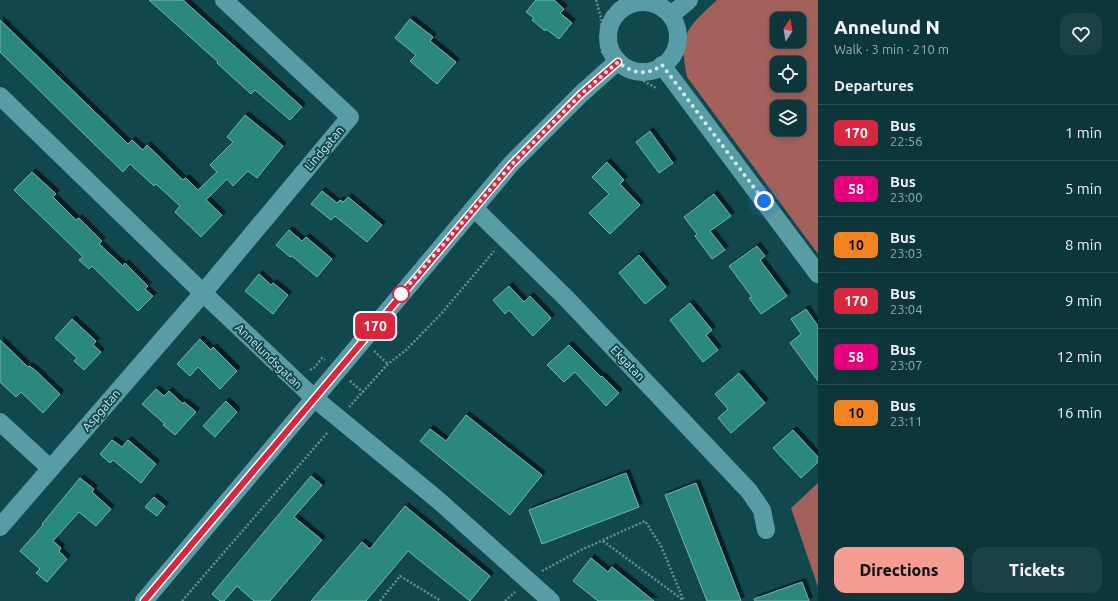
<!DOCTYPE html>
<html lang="en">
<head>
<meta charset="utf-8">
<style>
	:root { --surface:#0d363a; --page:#1b4145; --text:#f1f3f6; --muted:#9aabaf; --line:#2d5054; --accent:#f59c93 }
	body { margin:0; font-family:Ubuntu,sans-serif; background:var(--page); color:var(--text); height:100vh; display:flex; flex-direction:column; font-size:15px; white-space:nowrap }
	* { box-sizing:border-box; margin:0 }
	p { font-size:13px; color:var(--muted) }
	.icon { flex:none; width:22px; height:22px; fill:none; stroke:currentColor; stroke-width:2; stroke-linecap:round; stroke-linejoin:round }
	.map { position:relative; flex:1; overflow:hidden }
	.side { display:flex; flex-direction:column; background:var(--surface); width:300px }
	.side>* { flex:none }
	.badge { padding:0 8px; border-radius:6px; font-size:14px; line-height:26px }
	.needle { width:26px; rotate:11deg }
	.tools { position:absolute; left:770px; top:12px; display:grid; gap:8px }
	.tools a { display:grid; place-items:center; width:36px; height:36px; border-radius:8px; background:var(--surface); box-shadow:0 2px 6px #0003,0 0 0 1px var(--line); font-size:20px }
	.you { position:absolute; width:20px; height:20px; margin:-10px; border:3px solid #fff; border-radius:50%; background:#1a73e8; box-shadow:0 0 0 6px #1a73e833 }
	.map>.badge { position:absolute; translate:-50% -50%; box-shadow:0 0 0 2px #fff }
	h2 { padding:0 16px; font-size:15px; line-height:36px }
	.round { display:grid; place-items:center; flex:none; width:42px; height:42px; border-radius:12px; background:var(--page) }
	.overview { display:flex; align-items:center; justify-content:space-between; height:68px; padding:0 16px }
	h1 { font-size:19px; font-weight:800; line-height:30px }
	.button { display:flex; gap:8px; margin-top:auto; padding:8px 16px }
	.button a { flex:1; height:46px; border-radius:12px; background:var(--accent); color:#111; font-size:16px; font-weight:800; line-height:46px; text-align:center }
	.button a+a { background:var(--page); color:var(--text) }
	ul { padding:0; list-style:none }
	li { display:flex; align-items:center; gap:12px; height:56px; padding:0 16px; border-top:1px solid var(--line) }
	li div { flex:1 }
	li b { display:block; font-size:15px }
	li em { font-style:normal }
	li .badge { min-width:44px; font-weight:700; text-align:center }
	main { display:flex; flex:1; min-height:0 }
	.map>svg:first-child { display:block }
	.forest { fill:#a2615a; fill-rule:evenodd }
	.building { fill:#2a887f; stroke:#71b5ad; filter:url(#shadow) }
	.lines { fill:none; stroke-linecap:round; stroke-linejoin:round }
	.path { stroke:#629095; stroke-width:2.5; stroke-dasharray:2 2; stroke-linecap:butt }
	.minor { stroke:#599ca5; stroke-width:18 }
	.line-casing { stroke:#fff; stroke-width:9 }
	.line { stroke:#d7263d; stroke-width:6 }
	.walk { stroke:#ccedf2; stroke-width:4; stroke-dasharray:0 7.2 }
	.stop-dot { fill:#fff; stroke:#d7263d; stroke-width:2 }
	.labels { text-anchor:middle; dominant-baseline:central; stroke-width:4; stroke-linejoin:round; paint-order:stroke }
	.street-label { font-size:12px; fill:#ccedf2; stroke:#11484e }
</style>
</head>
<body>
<main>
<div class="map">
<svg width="818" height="601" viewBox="0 0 818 601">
	<defs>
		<filter id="shadow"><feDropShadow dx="3.5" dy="-3.5" stdDeviation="0" flood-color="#0009"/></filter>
	</defs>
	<rect width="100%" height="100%" fill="#11484e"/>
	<g class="forest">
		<path d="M717 0H818V254L687 77C678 34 687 28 717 0ZM777 19H799V41H777ZM777 63H799V85H777ZM777 107H799V129H777Z"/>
		<polygon points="818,483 818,587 791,508"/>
	</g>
	<g class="building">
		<polygon points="149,0 183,0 302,107 290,120 255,90 251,94 217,63 218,62"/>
		<polygon points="536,0 554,0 564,9 560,13 572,23 559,39 546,29 545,31 532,20 534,18 526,12"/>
		<polygon points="410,19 433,37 430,41 456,62 437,84 410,61 416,55 395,38"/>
		<polygon points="0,20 128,144 132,140 143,150 147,145 183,180 186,178 198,190 217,172 210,165 233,142 227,137 245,115 283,146 257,178 248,171 233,186 227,179 206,200 222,215 201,237 175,212 180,206 156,184 154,186 130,164 123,172 0,52"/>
		<polygon points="650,131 673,163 659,173 636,142"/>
		<polygon points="607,162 624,180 620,184 640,205 610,234 589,213 609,194 592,177"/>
		<polygon points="32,172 56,194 53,197 76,220 79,218 102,241 99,244 123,266 125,263 148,286 145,289 153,296 138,311 92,266 89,269 79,260 83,257 14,190"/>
		<polygon points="322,191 337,203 340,200 343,202 348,197 382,225 367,242 335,216 331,220 311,204"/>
		<polygon points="714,194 731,216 710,231 725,250 712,259 695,236 697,234 684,217"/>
		<polygon points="289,230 302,241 306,237 332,259 317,277 292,256 290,257 276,245"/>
		<polygon points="757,246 765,256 760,260 787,296 761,314 749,298 752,297 729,266"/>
		<polygon points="639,255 666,287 645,304 619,273"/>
		<polygon points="259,274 271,285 273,283 288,295 273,314 245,291"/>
		<polygon points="509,286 524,302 530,296 551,318 533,336 509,310 505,314 493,300"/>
		<polygon points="690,303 712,330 706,335 718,350 703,362 670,320"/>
		<polygon points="806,309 818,326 818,381 790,343 801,334 791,319"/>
		<polygon points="72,319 96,341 93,345 101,352 84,370 74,361 77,358 55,338"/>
		<polygon points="200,339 211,350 213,347 237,371 220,389 198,367 190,376 177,364"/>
		<polygon points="0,340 28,367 29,366 35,370 60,394 43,413 21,392 16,397 0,382"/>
		<polygon points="569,345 601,377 602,376 619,393 606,406 575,372 564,382 547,365"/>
		<polygon points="739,373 765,403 731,433 718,418 728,409 715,394"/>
		<polygon points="156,389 164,396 169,391 183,404 184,402 196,412 175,435 163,425 165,424 142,404"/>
		<polygon points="226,401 237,412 215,437 203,426"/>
		<polygon points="466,415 542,475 510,515 420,441 430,429 446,441"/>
		<polygon points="793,430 818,457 818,462 801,478 773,448"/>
		<polygon points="112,440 122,447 128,440 156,464 141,483 113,460 110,463 100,454"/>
		<polygon points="626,473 639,507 542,544 529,510"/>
		<polygon points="311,476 322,485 294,517 322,540 270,601 254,601 237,586 224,601 220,601 212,594"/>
		<polygon points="80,478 94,489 92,492 111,509 96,526 79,512 53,541 61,548 59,551 67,559 47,582 36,573 40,569 20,551 43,525 42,524"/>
		<polygon points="696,483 741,601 707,601 665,495"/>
		<polygon points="154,497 165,506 157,516 145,507"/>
		<polygon points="405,506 490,576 470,601 408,551 366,601 311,601 362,542 370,549"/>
		<polygon points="591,558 608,572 612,567 654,601 598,601 573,581"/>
		<polygon points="802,582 809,601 755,601 754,599"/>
	</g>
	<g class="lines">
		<g class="path">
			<polyline points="596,0 601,18 602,53"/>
			<polyline points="628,77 642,80 656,88"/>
			<polyline points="374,351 388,364"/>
			<polyline points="310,370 314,368 322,358 325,360"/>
			<polyline points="350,381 363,392"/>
			<polyline points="349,407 388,364 406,350 441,314 494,251"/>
			<polyline points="603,541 683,600"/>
			<polyline points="542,571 581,550 645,521 661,546 684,601"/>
			<polyline points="182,601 328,432"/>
			<polyline points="380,601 400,576 441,601"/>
			<polyline points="505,601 515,592"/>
		</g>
		<g class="minor">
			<circle cx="643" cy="37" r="35"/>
			<polyline points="671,15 689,0"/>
			<polyline points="662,65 700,116 818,274"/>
			<polyline points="0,96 203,293 314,398 438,500 551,601"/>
			<polyline points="474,208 567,299 749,491 762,510 766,530"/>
			<polyline points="0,422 50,468"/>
			<polyline points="0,527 203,293 350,117 224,0"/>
			<polyline points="144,601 511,164 581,94 618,61"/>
		</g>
	</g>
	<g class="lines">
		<g class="line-casing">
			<polyline id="line" points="144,601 512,164 581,94 618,62"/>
		</g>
		<use href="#line" class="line"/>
		<path class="walk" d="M401 294 512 164 581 94 618 62C631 73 647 77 662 65L764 201"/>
	</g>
	<circle class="stop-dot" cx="401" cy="294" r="8"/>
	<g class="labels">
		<g class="street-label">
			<text transform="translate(324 148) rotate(-50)">Lindgatan</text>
			<text transform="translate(269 356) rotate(44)">Annelundsgatan</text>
			<text transform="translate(628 363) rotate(46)">Ekgatan</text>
			<text transform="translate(101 410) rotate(-49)">Aspgatan</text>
		</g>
	</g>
</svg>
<div class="tools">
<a><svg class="needle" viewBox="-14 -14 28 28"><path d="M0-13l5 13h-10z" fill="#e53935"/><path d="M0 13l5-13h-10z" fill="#9aabaf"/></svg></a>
<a><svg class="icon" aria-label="locate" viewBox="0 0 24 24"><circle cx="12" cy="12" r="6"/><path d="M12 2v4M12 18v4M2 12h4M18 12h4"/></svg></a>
<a><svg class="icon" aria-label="layers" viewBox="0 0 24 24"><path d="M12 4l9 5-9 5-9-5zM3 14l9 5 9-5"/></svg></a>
</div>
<div class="you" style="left:764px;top:201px"></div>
<b class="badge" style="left:375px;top:326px;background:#d7263d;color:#fff">170</b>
</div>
<section class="side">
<div class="overview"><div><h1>Annelund N</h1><p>Walk · 3 min · 210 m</p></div><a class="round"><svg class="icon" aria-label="heart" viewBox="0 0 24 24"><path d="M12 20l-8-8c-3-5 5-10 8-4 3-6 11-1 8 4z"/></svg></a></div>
<h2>Departures</h2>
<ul>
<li><span class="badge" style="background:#d7263d;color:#fff">170</span><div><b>Bus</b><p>22:56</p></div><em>1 min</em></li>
<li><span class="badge" style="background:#e6007e;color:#fff">58</span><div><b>Bus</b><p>23:00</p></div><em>5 min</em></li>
<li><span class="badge" style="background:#f58220;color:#111">10</span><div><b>Bus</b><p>23:03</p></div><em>8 min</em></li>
<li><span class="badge" style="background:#d7263d;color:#fff">170</span><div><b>Bus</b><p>23:04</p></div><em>9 min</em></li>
<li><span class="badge" style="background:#e6007e;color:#fff">58</span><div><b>Bus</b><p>23:07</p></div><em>12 min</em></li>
<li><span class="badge" style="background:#f58220;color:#111">10</span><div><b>Bus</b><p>23:11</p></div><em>16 min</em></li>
</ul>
<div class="button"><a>Directions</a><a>Tickets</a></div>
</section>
</main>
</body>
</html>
